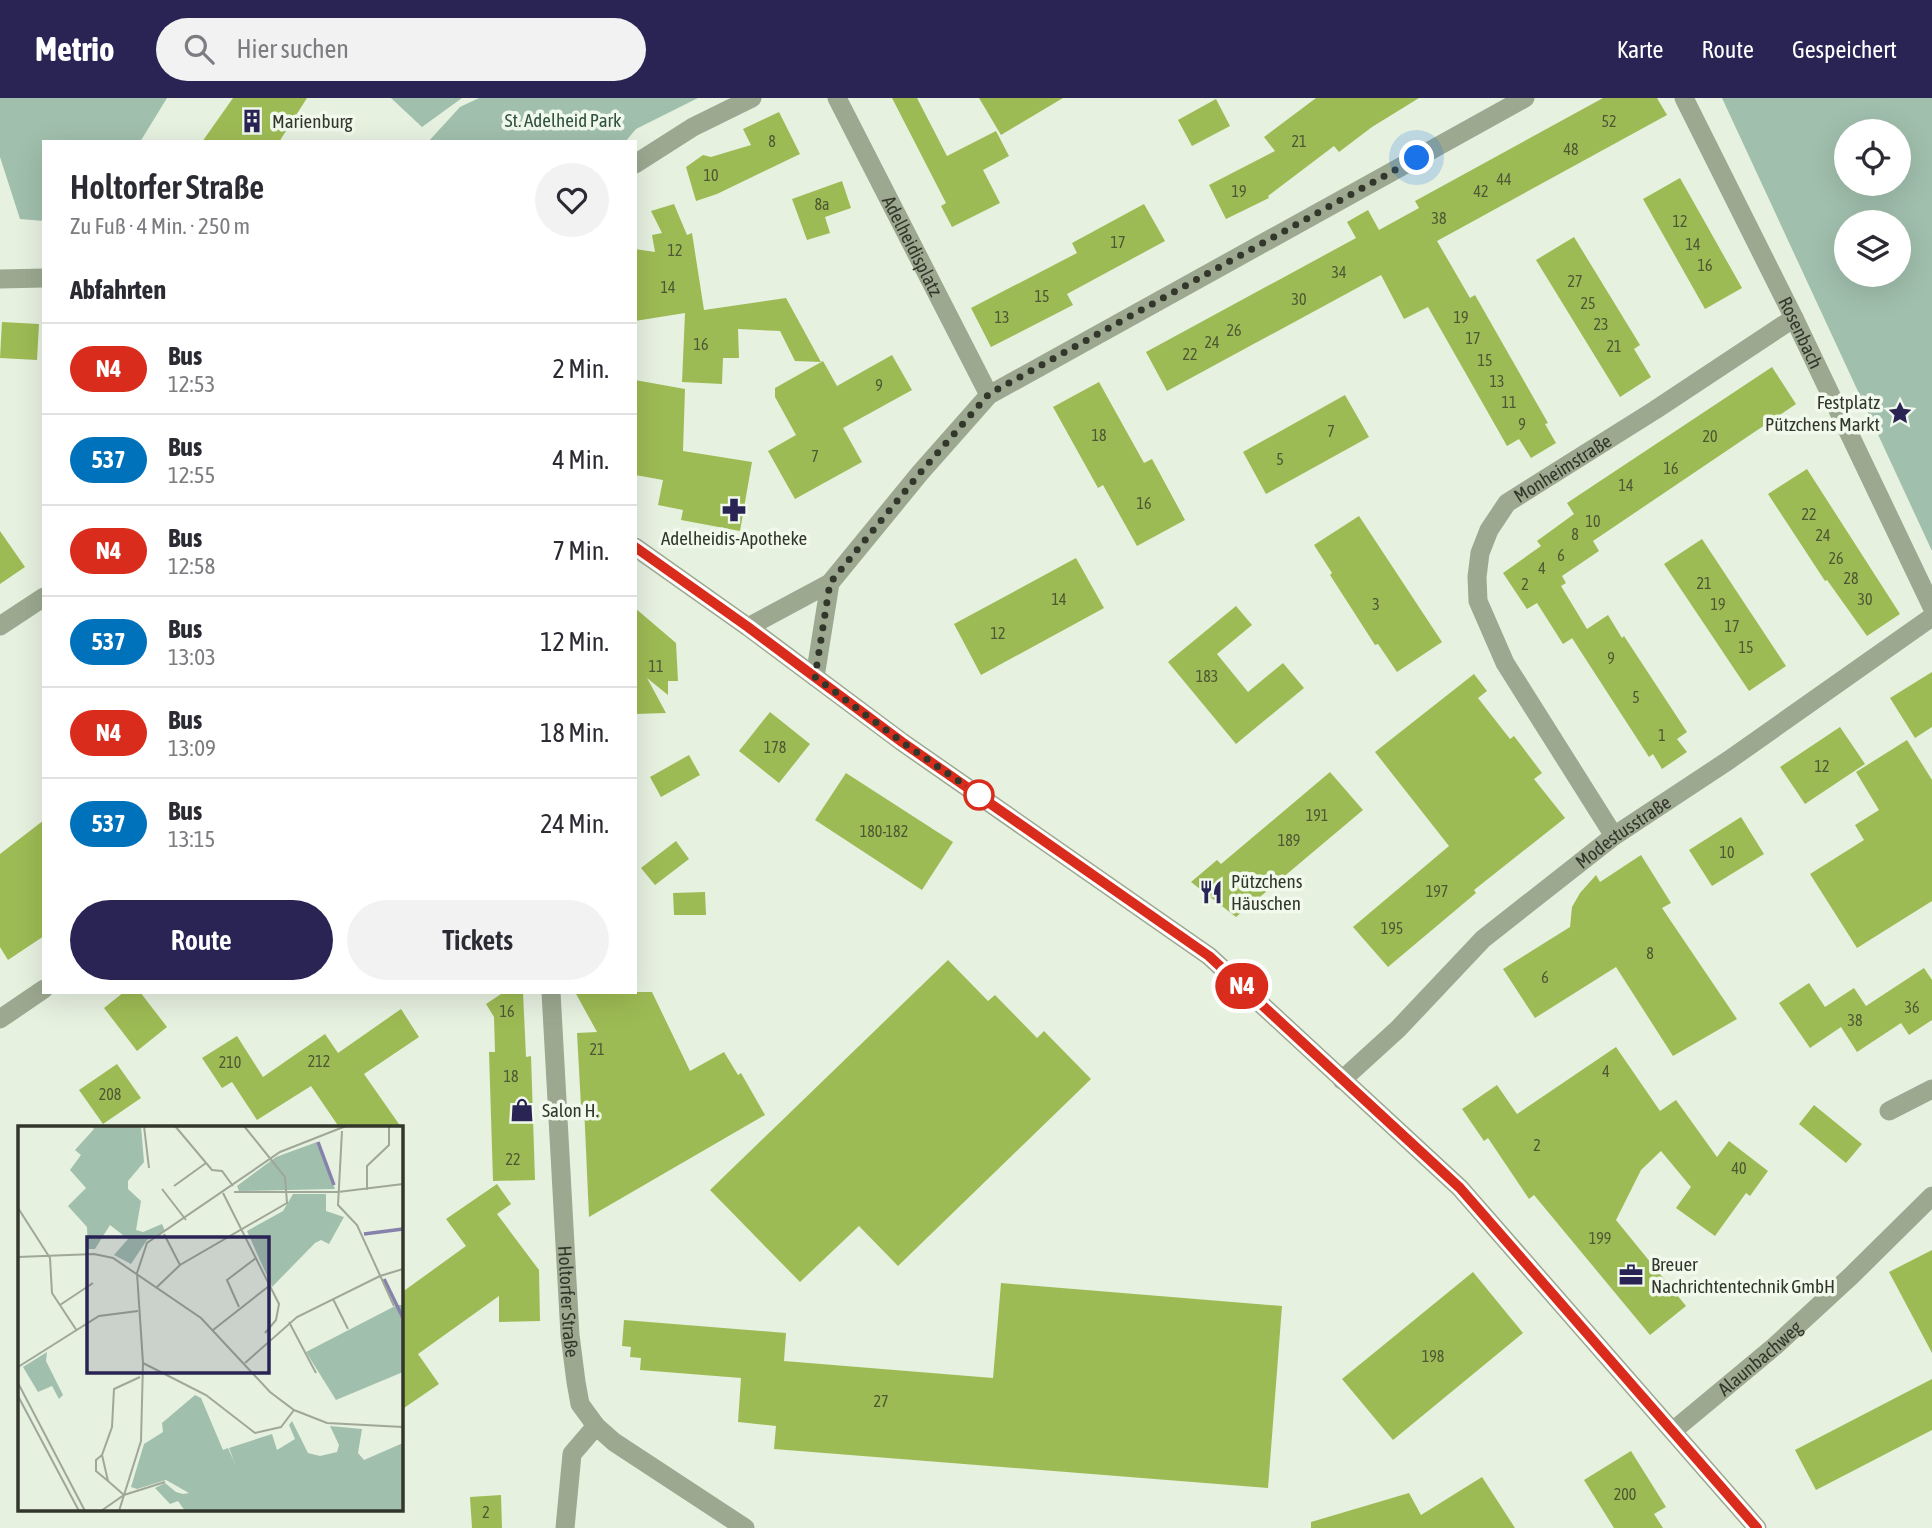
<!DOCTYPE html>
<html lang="de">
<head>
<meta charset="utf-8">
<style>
	:root { --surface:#fff; --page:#f2f2f3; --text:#2b2b33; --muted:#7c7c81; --line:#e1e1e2; --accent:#2a2455 }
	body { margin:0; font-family:"Asap Condensed",sans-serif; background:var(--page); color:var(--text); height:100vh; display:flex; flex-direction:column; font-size:26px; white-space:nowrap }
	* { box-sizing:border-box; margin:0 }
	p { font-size:23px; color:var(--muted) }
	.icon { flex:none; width:38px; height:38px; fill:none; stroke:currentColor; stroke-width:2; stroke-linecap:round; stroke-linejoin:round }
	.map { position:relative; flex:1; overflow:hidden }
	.sheet { position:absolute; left:42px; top:42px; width:595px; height:854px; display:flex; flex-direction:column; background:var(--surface); border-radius:0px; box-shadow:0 7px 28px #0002 }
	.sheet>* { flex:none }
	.badge { padding:0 14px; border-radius:23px; font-size:24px; line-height:46px }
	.controls { position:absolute; left:1834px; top:21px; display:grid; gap:14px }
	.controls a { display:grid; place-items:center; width:77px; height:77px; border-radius:50%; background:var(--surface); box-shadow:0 7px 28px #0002; font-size:35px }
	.you { position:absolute; width:35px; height:35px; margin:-18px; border:5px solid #fff; border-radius:50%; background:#1a73e8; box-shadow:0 0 0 10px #1a73e833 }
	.map>.badge { position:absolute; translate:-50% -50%; box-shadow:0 0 0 4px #fff }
	h2 { padding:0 28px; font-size:26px; line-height:63px }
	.round { display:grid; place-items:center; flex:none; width:74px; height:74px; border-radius:37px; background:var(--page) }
	.summary { display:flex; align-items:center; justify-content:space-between; height:119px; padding:0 28px }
	h1 { font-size:33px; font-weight:600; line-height:52px }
	.button { display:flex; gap:14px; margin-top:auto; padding:14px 28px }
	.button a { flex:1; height:80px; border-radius:42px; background:var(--accent); color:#fff; font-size:28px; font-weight:600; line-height:80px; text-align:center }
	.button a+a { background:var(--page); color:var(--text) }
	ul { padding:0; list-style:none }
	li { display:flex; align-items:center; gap:21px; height:91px; padding:0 28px; border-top:2px solid var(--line) }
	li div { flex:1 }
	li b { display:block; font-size:26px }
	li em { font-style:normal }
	li .badge { min-width:77px; font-weight:700; text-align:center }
	header { display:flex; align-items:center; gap:42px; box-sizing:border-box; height:98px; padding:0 35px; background:var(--accent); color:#fff }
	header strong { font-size:33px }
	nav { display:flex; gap:38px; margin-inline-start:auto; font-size:24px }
	.search { width:490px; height:63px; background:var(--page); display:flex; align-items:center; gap:18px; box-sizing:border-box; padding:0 24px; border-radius:38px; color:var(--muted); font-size:26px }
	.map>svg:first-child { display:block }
	.green { fill:#a1bfad; fill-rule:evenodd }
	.building { fill:#9dbb54 }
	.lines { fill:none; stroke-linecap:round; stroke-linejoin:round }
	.minor { stroke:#9ca890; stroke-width:19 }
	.tertiary { stroke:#9ca890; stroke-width:19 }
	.line-casing { stroke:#fff; stroke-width:16 }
	.line { stroke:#da2c1c; stroke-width:10 }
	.walk { stroke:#33372b; stroke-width:7; stroke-dasharray:0 12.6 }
	.stop-dot { fill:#fff; stroke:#da2c1c; stroke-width:3.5 }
	.labels { text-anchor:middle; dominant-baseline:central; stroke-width:7; stroke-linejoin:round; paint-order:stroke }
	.number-label { font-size:16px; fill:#4e5835 }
	.park-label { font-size:19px; fill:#31533f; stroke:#f1f9ec }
	.poi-label { font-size:19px; fill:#33372b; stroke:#f1f9ec; text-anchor:start }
	.street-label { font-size:19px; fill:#33372b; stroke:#f1f9ec }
	.inset-river { fill:none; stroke:#8682ac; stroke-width:3.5 }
	.inset-road { fill:none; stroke:#9fa798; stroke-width:2 }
	.view { fill:#2a2455; fill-opacity:0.15; stroke:#2a2455; stroke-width:3.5 }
	.inset-edge { fill:none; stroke:#33372b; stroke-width:3.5 }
</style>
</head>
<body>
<header>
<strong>Metrio</strong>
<div class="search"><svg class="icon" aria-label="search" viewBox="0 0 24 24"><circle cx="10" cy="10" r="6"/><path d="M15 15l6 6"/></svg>Hier suchen</div>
<nav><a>Karte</a><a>Route</a><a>Gespeichert</a></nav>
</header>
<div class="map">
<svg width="1932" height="1430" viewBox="0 0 1932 1430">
	<rect width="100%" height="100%" fill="#e7f1e0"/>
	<g class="green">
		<polygon points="0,0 167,0 140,44 44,44 44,123 20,121 0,59"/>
		<polygon points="391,0 462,0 422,29"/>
		<polygon points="479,0 698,0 636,31 625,44 428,44 460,9"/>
		<path d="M1722 0H1932V453ZM1899 33V86H1846V33ZM1899 124V177H1846V124Z"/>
	</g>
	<g class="building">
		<polygon points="233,0 307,0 279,44 202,44"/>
		<polygon points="892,0 917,0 947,58 996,33 1009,58 983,72 1000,105 952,129 941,108 946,105"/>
		<polygon points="979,0 1063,0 1001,37"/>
		<polygon points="1316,0 1419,0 1372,29 1339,54 1334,48 1268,98 1269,100 1226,121 1209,87 1275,53 1264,39"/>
		<polygon points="1603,0 1657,0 1667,17 1437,143 1470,200 1475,197 1548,325 1545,326 1556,345 1531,360 1519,341 1507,348 1428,209 1404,221 1381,177 1167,293 1146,254 1356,140 1347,124 1368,112 1379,132 1419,110 1415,103"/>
		<polygon points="1216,1 1230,28 1192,48 1178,22"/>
		<polygon points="779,14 800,56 717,96 696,103 686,69 703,57 711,59 751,47 743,31"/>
		<polygon points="1680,80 1742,190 1705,211 1643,101"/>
		<polygon points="842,83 851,110 825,119 830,135 807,142 792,101"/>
		<polygon points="674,106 687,137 692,135 704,212 786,200 821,264 795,263 780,233 738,231 739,260 723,260 722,286 682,284 685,215 635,223 635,151 655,154 652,137 662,135 651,113"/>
		<polygon points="1144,106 1165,143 1067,196 1073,207 991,249 971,210 1077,155 1072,145"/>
		<polygon points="1574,139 1640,247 1634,251 1651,279 1620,299 1536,162"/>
		<polygon points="2,224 39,226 37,262 0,260"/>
		<polygon points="892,257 912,292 843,330 862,364 795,401 768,353 796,337 775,299 775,290 823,263 837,288"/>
		<polygon points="1772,269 1796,306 1593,443 1599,453 1562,478 1566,485 1561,488 1587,531 1608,517 1622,540 1624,538 1687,634 1677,641 1687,654 1662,671 1653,656 1649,659 1572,540 1585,532 1563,546 1537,505 1527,511 1503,475 1541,448 1537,443 1574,416 1567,405"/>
		<polygon points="635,282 685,291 683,353 752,364 740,433 681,422 683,412 658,407 663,382 635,377"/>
		<polygon points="1099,284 1144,365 1152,361 1185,422 1137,448 1103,387 1098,390 1053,309"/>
		<polygon points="1345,297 1369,339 1266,396 1243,354"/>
		<polygon points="1807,371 1900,516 1867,538 1827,482 1825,483 1768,396"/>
		<polygon points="1359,418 1442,544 1397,574 1378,546 1375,547 1330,477 1332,475 1314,447"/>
		<polygon points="0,433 25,469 0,486"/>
		<polygon points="1702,441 1786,568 1749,593 1664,466"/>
		<polygon points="1076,460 1104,510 981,577 954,526"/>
		<polygon points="1236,508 1252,527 1217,556 1248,594 1283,565 1304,590 1236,646 1168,564"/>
		<polygon points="635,510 676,545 678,583 668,583 668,597 647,580 666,615 635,616"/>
		<polygon points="1932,574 1932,629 1915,640 1890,600"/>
		<polygon points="1474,576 1487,593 1478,600 1510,641 1514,638 1542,675 1534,681 1565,720 1474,792 1476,795 1388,869 1353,829 1449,748 1375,654"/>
		<polygon points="770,614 810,646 779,685 739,653"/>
		<polygon points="1840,629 1865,666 1805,706 1780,669"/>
		<polygon points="1907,642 1932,682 1932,803 1857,850 1810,776 1864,742 1855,727 1879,712 1856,674"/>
		<polygon points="689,657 700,677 661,699 650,679"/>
		<polygon points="1330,674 1363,712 1236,819 1191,784 1217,762 1221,766"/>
		<polygon points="846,675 953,744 922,792 815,722"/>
		<polygon points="1741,719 1764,756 1712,788 1689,752"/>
		<polygon points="44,722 44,838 8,862 0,849 0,756"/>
		<polygon points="676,743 689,761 655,787 641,770"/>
		<polygon points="1641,757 1671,805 1662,810 1737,921 1673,958 1616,869 1535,920 1503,871 1570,829 1572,809 1580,795 1596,777 1600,784"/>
		<polygon points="705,794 706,817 674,817 673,795"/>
		<polygon points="948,862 988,903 995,897 1037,940 1044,933 1091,981 898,1168 859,1128 800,1184 710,1092"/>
		<polygon points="1924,870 1932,882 1932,922 1909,937 1901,925 1857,954 1841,929 1810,950 1779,905 1809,885 1825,909 1854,890 1866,908"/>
		<polygon points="124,894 140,894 167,929 137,953 104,910"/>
		<polygon points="504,894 523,894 526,959 531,958 535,1082 493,1083 489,954 495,954 494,919 486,906"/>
		<polygon points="575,894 652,894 690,973 724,954 738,977 741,975 765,1017 589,1119 584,1008 581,1008 577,935 597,934"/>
		<polygon points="401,911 419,939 364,976 401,1029 339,1029 311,988 257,1022 232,984 222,990 202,960 237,938 263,979 325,936 338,955"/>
		<polygon points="1616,949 1660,1013 1676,1002 1717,1059 1729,1043 1768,1073 1750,1098 1746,1095 1715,1138 1676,1110 1691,1089 1661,1053 1641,1072 1616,1122 1686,1208 1650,1237 1534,1097 1529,1101 1488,1040 1484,1043 1462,1011 1497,987 1517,1016"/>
		<polygon points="117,966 141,1000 103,1026 79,992"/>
		<polygon points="1814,1007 1862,1046 1846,1065 1799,1026"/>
		<polygon points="497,1086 511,1106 497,1116 539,1172 540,1223 499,1224 499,1198 418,1256 439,1286 401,1312 401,1195 466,1148 446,1121"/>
		<polygon points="1932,1152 1932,1255 1889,1174"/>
		<polygon points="1473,1174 1523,1235 1393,1342 1342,1281"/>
		<polygon points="1001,1185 1282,1208 1268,1390 774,1351 776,1328 738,1324 741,1280 640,1272 641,1260 630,1259 631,1249 622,1248 624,1222 786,1235 784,1263 993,1280"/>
		<polygon points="1932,1281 1932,1332 1816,1392 1795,1352"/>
		<polygon points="1631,1353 1666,1409 1654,1416 1663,1430 1614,1430 1584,1382"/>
		<polygon points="1482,1379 1515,1430 1311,1430 1311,1424 1409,1395 1421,1417"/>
		<polygon points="501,1397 502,1430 472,1430 470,1399"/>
	</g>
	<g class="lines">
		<g class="minor">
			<path id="s1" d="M837 0 989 297"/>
			<path id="s2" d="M1684 0 1794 220 1932 509"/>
			<polyline points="635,66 693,29 752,0"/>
			<polyline points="0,528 44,499"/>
			<polyline points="748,529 830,485 920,375 989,297 1525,0"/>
			<polyline points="815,579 830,485"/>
			<path id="s3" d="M1614 738 1505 565 1478 503 1477 479 1480 455 1489 432 1507 405 1655 312 1794 220"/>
			<path id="s4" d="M551 894 570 1237 576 1284 580 1306 596 1328 614 1344 745 1430"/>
			<polyline points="0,921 44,891"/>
			<path id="s5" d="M1342 982 1398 931 1483 841 1614 738 1729 662 1932 519"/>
			<polyline points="1889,1013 1932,991"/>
			<polyline points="565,1430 572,1356 596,1328"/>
		</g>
		<g class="tertiary">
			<polyline points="0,181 44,180"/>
			<polyline points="635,449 748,529 902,644 1209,858 1460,1090 1757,1430"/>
			<path id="s6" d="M1674 1332 1775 1248 1851 1178 1932 1098"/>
		</g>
	</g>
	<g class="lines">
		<g class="line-casing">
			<polyline id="line" points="635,449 748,529 902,644 1209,858 1460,1090 1757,1430"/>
		</g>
		<use href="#line" class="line"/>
		<polyline class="walk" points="979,697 902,644 815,579 830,485 920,375 989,296 1417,60"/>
	</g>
	<defs>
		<g id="building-bare" transform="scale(1.89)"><path d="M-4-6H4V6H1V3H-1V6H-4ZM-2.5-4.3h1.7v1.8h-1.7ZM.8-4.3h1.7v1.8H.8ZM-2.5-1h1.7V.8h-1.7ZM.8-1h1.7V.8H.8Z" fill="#2a2455" stroke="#f1f9ec" stroke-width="2.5" paint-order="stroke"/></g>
		<g id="sight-bare" transform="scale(1.89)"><path d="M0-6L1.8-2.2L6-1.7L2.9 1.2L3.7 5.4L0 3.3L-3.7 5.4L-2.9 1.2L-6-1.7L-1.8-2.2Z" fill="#2a2455" stroke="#f1f9ec" stroke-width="2.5" paint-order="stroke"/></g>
		<g id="pharmacy-bare" transform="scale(1.89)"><path d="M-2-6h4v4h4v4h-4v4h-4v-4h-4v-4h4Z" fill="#2a2455" stroke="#f1f9ec" stroke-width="2.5" paint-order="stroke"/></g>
		<g id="restaurant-bare" transform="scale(1.89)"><path d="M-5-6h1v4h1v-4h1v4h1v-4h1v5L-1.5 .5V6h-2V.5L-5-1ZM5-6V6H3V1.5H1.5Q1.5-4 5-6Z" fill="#2a2455" stroke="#f1f9ec" stroke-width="2.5" paint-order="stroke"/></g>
		<g id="shop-bare" transform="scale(1.89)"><path d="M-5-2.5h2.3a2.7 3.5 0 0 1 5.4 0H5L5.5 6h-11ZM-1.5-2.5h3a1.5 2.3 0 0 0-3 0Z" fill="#2a2455" stroke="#f1f9ec" stroke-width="2.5" paint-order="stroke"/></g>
		<g id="office-bare" transform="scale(1.89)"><path d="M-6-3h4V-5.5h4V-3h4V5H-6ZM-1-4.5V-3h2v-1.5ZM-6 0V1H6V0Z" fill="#2a2455" stroke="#f1f9ec" stroke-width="2.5" paint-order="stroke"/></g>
	</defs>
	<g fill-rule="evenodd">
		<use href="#building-bare" x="252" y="23"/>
		<use href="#sight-bare" x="1900" y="315"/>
		<use href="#pharmacy-bare" x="734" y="412"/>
		<use href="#restaurant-bare" x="1211" y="794"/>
		<use href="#shop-bare" x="522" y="1012"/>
		<use href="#office-bare" x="1631" y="1177"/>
	</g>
	<circle class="stop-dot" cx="979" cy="697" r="14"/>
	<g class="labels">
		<g class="number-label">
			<text x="1609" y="23">52</text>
			<text x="772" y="43">8</text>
			<text x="1299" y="43">21</text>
			<text x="1571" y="51">48</text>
			<text x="711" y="77">10</text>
			<text x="1504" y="81">44</text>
			<text x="1239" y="93">19</text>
			<text x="1481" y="93">42</text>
			<text x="822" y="106">8a</text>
			<text x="1439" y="120">38</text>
			<text x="1680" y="123">12</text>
			<text x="1118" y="144">17</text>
			<text x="1693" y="146">14</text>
			<text x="675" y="152">12</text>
			<text x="1705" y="167">16</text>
			<text x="1339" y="174">34</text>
			<text x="1575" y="183">27</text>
			<text x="668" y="189">14</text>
			<text x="1042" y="198">15</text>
			<text x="1299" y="201">30</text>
			<text x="1588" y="205">25</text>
			<text x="1002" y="219">13</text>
			<text x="1461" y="219">19</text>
			<text x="1601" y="226">23</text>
			<text x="1234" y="232">26</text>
			<text x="1473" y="240">17</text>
			<text x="1212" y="244">24</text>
			<text x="701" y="246">16</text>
			<text x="1614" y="248">21</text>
			<text x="1190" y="256">22</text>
			<text x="1485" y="262">15</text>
			<text x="1497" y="283">13</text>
			<text x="879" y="287">9</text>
			<text x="1509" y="304">11</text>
			<text x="1522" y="326">9</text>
			<text x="1331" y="333">7</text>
			<text x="1099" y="337">18</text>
			<text x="1710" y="338">20</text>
			<text x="815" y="358">7</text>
			<text x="1280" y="361">5</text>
			<text x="1671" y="370">16</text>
			<text x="1626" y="387">14</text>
			<text x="1144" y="405">16</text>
			<text x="1809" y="416">22</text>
			<text x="1593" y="423">10</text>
			<text x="1575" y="436">8</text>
			<text x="1823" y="437">24</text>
			<text x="1561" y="457">6</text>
			<text x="1836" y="460">26</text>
			<text x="1542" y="470">4</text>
			<text x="1851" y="480">28</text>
			<text x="1704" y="485">21</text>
			<text x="1525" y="486">2</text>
			<text x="1059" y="501">14</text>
			<text x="1865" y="501">30</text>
			<text x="1376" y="506">3</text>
			<text x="1718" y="506">19</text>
			<text x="1732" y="528">17</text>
			<text x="998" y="535">12</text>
			<text x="1746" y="549">15</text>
			<text x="1611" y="560">9</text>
			<text x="656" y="568">11</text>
			<text x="1207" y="578">183</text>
			<text x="1636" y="599">5</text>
			<text x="1662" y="637">1</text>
			<text x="775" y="649">178</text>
			<text x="1822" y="668">12</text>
			<text x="1317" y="717">191</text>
			<text x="884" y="733">180-182</text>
			<text x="1289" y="742">189</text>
			<text x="1727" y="754">10</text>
			<text x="1437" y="793">197</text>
			<text x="1392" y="830">195</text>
			<text x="1650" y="855">8</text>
			<text x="1545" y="879">6</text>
			<text x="1912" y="909">36</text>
			<text x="507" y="913">16</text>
			<text x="1855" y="922">38</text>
			<text x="597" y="951">21</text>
			<text x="319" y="963">212</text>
			<text x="230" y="964">210</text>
			<text x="1606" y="973">4</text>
			<text x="511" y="978">18</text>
			<text x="110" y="996">208</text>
			<text x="1537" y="1047">2</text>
			<text x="513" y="1061">22</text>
			<text x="1739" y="1070">40</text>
			<text x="1600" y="1140">199</text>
			<text x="1433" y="1258">198</text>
			<text x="881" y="1303">27</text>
			<text x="1625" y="1396">200</text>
			<text x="486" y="1414">2</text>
		</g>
		<g class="park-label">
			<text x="563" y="22">St. Adelheid Park</text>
		</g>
		<g class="poi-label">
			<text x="272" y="23">Marienburg</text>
			<text x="1880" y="304" text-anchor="end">Festplatz<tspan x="1880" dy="22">Pützchens Markt</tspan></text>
			<text x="734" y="440" text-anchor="middle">Adelheidis-Apotheke</text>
			<text x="1231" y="783">Pützchens<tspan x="1231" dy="22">Häuschen</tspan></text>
			<text x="542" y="1012">Salon H.</text>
			<text x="1651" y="1166">Breuer<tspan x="1651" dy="22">Nachrichtentechnik GmbH</tspan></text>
		</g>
		<g class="street-label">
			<text stroke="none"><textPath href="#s1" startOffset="166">Adelheidisplatz</textPath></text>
			<text stroke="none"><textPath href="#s2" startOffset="262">Rosenbach</textPath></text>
			<text stroke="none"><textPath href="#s3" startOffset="443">Monheimstraße</textPath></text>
			<text stroke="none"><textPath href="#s5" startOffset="376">Modestusstraße</textPath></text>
			<text stroke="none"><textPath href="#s4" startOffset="310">Holtorfer Straße</textPath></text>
			<text stroke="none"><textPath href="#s6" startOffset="112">Alaunbachweg</textPath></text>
		</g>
	</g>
	<g transform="translate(18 1028)">
		<rect width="385" height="385" fill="#e7f1e0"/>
		<path d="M73 0H123L126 36 110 55V63L123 75 118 104 125 106 144 98 147 105 129 114 113 138 96 129 110 113 92 99 77 123H70L69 101 50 80 68 62 52 44 63 29 57 24 76 3ZM299 16 317 63 221 65 219 60 258 31ZM275 68H308V85L326 91 311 118 303 114 297 117 254 161 229 105 265 85ZM379 179H385V246L318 274 288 226ZM29 226 28 235 45 269 41 273 34 260 20 266 5 241ZM177 269 183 272 205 324 210 322 217 338 211 322 254 308 259 324 277 313 271 299 274 295 290 327 302 330 319 326 321 319 312 300 344 303 340 327 346 334 385 317V385H167L160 375 152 378 137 362 147 357 158 366 165 368 171 367 148 354 119 363 113 361 126 318 145 306 144 297Z" fill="#a1bfad"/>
		<path class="inset-river" d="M300 16 316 59M346 108 385 103M366 153 385 192"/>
		<path class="inset-road" d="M126 0 131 42M157 0 194 44 204 45 215 60M324 5 320 79 339 99 376 180M156 60 188 37M144 63 168 94M349 64V40L371 19V0M216 66H320L385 58M205 67 261 178 258 194 247 207M0 82 32 132 34 167 59 205M146 108 162 139M0 131 76 128 95 132 183 192 252 266 276 284 309 297 385 301M139 161 162 139 269 77 267 51 226 0M315 173 330 203M42 179 75 157M221 181 209 154 238 132M271 196 298 247M195 204 251 160M227 237 279 191 362 150 385 143M0 241 81 190 120 185M0 257 67 385M0 270 61 385M276 284 263 301 237 307 188 269 125 237 119 147 129 117 262 26 328 0M84 329 78 334V345L90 355M106 369 90 355 84 329 94 301 96 263 122 251M83 385 106 369 147 356M101 385 123 315 125 237"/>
		<path class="view" d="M69 111H251V247H69Z"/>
		<rect width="385" height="385" class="inset-edge"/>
	</g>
</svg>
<div class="controls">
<a><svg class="icon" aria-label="locate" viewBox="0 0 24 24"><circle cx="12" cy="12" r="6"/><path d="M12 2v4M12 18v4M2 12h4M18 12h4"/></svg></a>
<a><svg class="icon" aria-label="layers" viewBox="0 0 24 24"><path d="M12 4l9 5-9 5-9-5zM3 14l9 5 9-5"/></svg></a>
</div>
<div class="you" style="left:1417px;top:60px"></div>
<b class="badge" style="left:1242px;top:888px;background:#da2c1c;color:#fff">N4</b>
<section class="sheet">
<div class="summary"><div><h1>Holtorfer Straße</h1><p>Zu Fuß · 4 Min. · 250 m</p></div><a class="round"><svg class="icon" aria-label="heart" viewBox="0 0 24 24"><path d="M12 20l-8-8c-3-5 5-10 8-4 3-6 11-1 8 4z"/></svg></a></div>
<h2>Abfahrten</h2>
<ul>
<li><span class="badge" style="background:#da2c1c;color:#fff">N4</span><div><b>Bus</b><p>12:53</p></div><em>2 Min.</em></li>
<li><span class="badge" style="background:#0072bc;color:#fff">537</span><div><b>Bus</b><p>12:55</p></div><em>4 Min.</em></li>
<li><span class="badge" style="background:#da2c1c;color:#fff">N4</span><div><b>Bus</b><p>12:58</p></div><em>7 Min.</em></li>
<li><span class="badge" style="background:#0072bc;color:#fff">537</span><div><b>Bus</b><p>13:03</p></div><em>12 Min.</em></li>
<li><span class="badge" style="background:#da2c1c;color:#fff">N4</span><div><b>Bus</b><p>13:09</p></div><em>18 Min.</em></li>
<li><span class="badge" style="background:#0072bc;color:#fff">537</span><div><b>Bus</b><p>13:15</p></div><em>24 Min.</em></li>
</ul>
<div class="button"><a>Route</a><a>Tickets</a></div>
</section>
</div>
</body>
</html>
